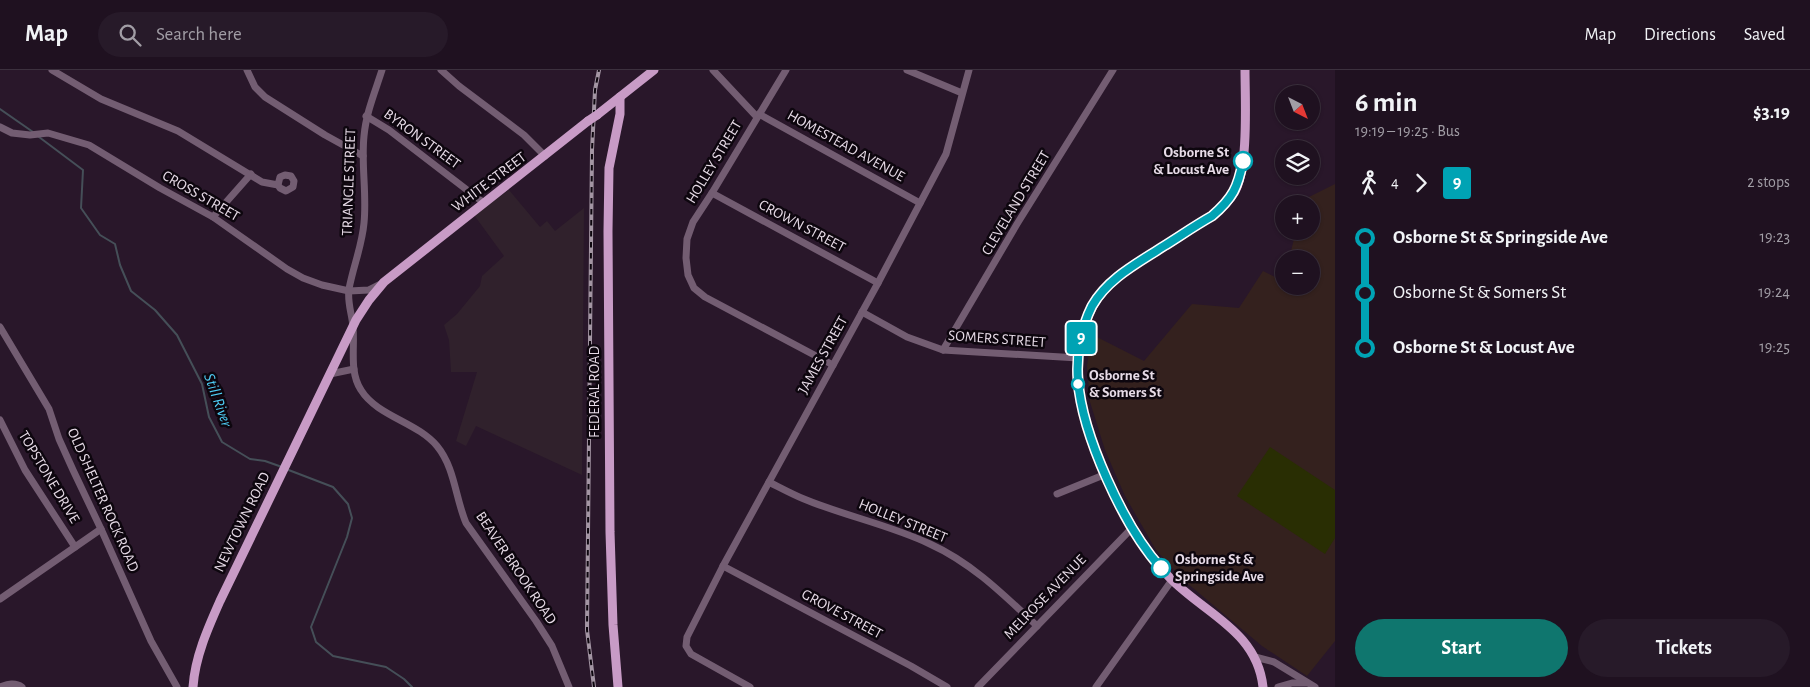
<!DOCTYPE html>
<html lang="en">
<head>
<meta charset="utf-8">
<style>
	:root { --surface:#1f1120; --page:#271a29; --text:#f1f3f6; --muted:#a19da5; --line:#3c313e; --accent:#0f766e }
	body { margin:0; font-family:"Alegreya Sans",sans-serif; background:var(--page); color:var(--text); height:100vh; display:flex; flex-direction:column; font-size:19px; white-space:nowrap }
	* { box-sizing:border-box; margin:0 }
	p { font-size:16px; color:var(--muted) }
	.icon { flex:none; width:28px; height:28px; fill:none; stroke:currentColor; stroke-width:2; stroke-linecap:round; stroke-linejoin:round }
	.map { position:relative; flex:1; overflow:hidden }
	.side { display:flex; flex-direction:column; background:var(--surface); width:475px }
	.side>* { flex:none }
	.badge { padding:0 10px; border-radius:4px; font-size:18px; line-height:32px }
	.needle { width:32px; rotate:138deg }
	.fabs { position:absolute; left:1275px; top:15px; display:grid; gap:10px }
	.fabs a { display:grid; place-items:center; width:45px; height:45px; border-radius:50%; background:var(--surface); box-shadow:0 1px 4px #0004,0 0 0 1px var(--line); font-size:25px }
	.map>.badge { position:absolute; translate:-50% -50%; box-shadow:0 0 0 2px #fff }
	.legs { display:flex; align-items:center; gap:8px; height:55px; padding:0 20px; font-size:16px }
	.legs p { margin-inline-start:auto }
	.head { display:flex; align-items:center; justify-content:space-between; height:85px; padding:0 20px }
	h1 { font-size:28px; font-weight:700; line-height:38px }
	.cta { display:flex; gap:10px; margin-top:auto; padding:10px 20px }
	.cta a { flex:1; height:58px; border-radius:30px; background:var(--accent); color:#fff; font-size:20px; font-weight:700; line-height:58px; text-align:center }
	.cta a+a { background:var(--page); color:var(--text) }
	ul { padding:0 20px; list-style:none }
	li { display:flex; align-items:center; gap:18px; height:55px; font-size:19px }
	li i { display:grid; place-items:center; width:8px; height:100%; margin:0 6px; background:currentColor }
	li i::after { content:''; width:12px; height:12px; margin:-6px; border:4px solid; border-radius:50%; background:var(--surface) }
	li p { margin-inline-start:auto }
	li:first-child i { background:linear-gradient(#0000 50%,currentColor 0) }
	li:last-child i { background:linear-gradient(currentColor 50%,#0000 0) }
	header { display:flex; align-items:center; gap:30px; box-sizing:border-box; height:70px; padding:0 25px; background:var(--surface); border-bottom:1px solid var(--line) }
	header strong { font-size:24px }
	nav { display:flex; gap:28px; margin-inline-start:auto; font-size:18px }
	.search { width:350px; height:45px; background:var(--page); display:flex; align-items:center; gap:12px; box-sizing:border-box; padding:0 18px; border-radius:28px; color:var(--muted); font-size:19px }
	main { display:flex; flex:1; min-height:0 }
	.map>svg:first-child { display:block }
	.industrial { fill:#30212c }
	.education { fill:#34211e }
	.green { fill:#292e03 }
	.lines { fill:none; stroke-linecap:round; stroke-linejoin:round }
	.stream { stroke:#454f58; stroke-width:2 }
	.minor { stroke:#735d72; stroke-width:7 }
	.major { stroke:#c89bc6; stroke-width:9 }
	.rail-casing { stroke:#a395a3; stroke-width:4 }
	.rail { stroke:#0d060e; stroke-width:2; stroke-dasharray:5.5; stroke-linecap:butt }
	.major-bridge { stroke:#c89bc6; stroke-width:9 }
	.line-1-casing { stroke:#fff; stroke-width:11 }
	.line-1 { stroke:#00a3b4; stroke-width:8 }
	.stop-1-dot { fill:#fff; stroke:#00a3b4; stroke-width:2.5 }
	.labels { text-anchor:middle; dominant-baseline:central; stroke-width:5; stroke-linejoin:round; paint-order:stroke }
	.street-label { font-size:15px; fill:#e7dbe7; stroke:#0d060e }
	.stop-label { font-size:15px; font-weight:bold; fill:#e7dbe7; stroke:#0d060e; text-anchor:start }
	.water-label { font-size:16px; font-style:italic; fill:#4fcff7; stroke:#0d060e }
</style>
</head>
<body>
<header>
<strong>Map</strong>
<div class="search"><svg class="icon" aria-label="search" viewBox="0 0 24 24"><circle cx="10" cy="10" r="6"/><path d="M15 15l6 6"/></svg>Search here</div>
<nav><a>Map</a><a>Directions</a><a>Saved</a></nav>
</header>
<main>
<div class="map">
<svg width="1335" height="617" viewBox="0 0 1335 617">
	<rect width="100%" height="100%" fill="#29172a"/>
	<polygon class="industrial" points="509,120 540,157 547,151 555,161 584,138 582,405 476,356 466,376 456,371 477,302 451,302 449,270 444,255 457,244 480,216 482,206 504,186 474,145"/>
	<polygon class="education" points="1335,114 1335,571 1307,606 1262,576 1181,508 1156,480 1125,426 1105,380 1090,332 1087,297 1091,264 1144,291 1192,234 1239,238 1263,201 1283,211 1284,210 1284,216 1311,216 1311,189 1289,189 1296,161 1311,161 1311,134 1295,134"/>
	<polygon class="green" points="1270,377 1335,420 1335,468 1325,484 1237,426"/>
	<g class="lines">
		<g class="stream">
			<polyline points="0,39 33,62"/>
			<polyline points="39,67 83,100 81,138 100,165 115,174 120,195 131,221 155,240 177,265 202,314 209,347 222,372 250,389 265,391 282,397"/>
			<polyline points="286,399 333,417 348,434 352,448 347,467 311,557 316,572 333,586 386,597 404,609 412,617"/>
		</g>
		<g class="minor">
			<polyline points="52,0 101,29 178,61 262,112 278,115 280,118 286,121 293,117 294,111 291,106 285,105 280,107 278,115"/>
			<polyline points="247,0 255,17 265,27 325,65 363,86"/>
			<path d="M382 0C375 22 366 43 364 66 361 95 367 124 364 153 362 176 353 197 349 219 347 232 352 244 353 257 355 277 349 302 361 320 377 346 417 352 437 376 455 398 455 427 466 453L536 551 552 576 569 617"/>
			<polyline points="441,0 459,16 524,65 545,86"/>
			<polyline points="713,0 757,47"/>
			<polyline points="786,0 712,123 693,152 687,169 686,188 688,205 694,218 705,227 833,295"/>
			<polyline points="907,0 962,23"/>
			<polyline points="759,44 920,133"/>
			<polyline points="366,46 389,60 484,133"/>
			<polyline points="0,57 12,63 30,65 48,63 89,75 160,118 213,147 287,199 303,208 322,215 349,221 369,220 381,214"/>
			<polyline points="712,123 878,213"/>
			<polyline points="213,147 251,104"/>
			<polyline points="862,242 907,267 943,280 1078,288"/>
			<polyline points="0,257 49,339 59,369 73,400 101,459 151,571 177,617"/>
			<polyline points="943,280 1017,154 1113,0"/>
			<polyline points="330,304 354,299"/>
			<polyline points="0,350 25,400 75,477"/>
			<path d="M769 412C781 418 792 424 804 429 845 446 890 455 930 474 972 493 1004 525 1037 556"/>
			<polyline points="1057,424 1106,404"/>
			<polyline points="723,496 911,596 947,617"/>
			<polyline points="0,529 101,459"/>
			<polyline points="1255,587 1274,592 1315,617"/>
			<path d="M0 617C8 614 15 612 22 617"/>
			<polyline points="750,617 691,584 686,576 687,567 723,496 878,213 946,84 969,0"/>
			<polyline points="978,617 1132,458"/>
			<polyline points="1096,617 1172,510"/>
			<polyline points="1278,617 1292,613 1307,613"/>
		</g>
		<g class="major">
			<path d="M1245 0C1245 29 1249 99 1234 123 1229 132 1220 139 1212 146 1197 154 1183 165 1168 174 1141 191 1109 207 1093 236 1081 257 1076 285 1078 309 1081 369 1129 465 1170 508 1205 544 1257 561 1263 617"/>
			<polyline points="597,45 654,0"/>
			<path d="M193 617C195 587 208 558 220 531L356 250 369 230 384 212 588 51"/>
			<polyline points="618,617 613,555 610,462 608,161 609,98 620,44 620,27"/>
		</g>
		<g class="rail-casing">
			<polyline id="rail" points="594,617 587,560 592,80 595,20 599,0"/>
		</g>
		<use href="#rail" class="rail"/>
		<polyline class="major-bridge" points="588,51 597,45"/>
	</g>
	<g class="lines">
		<g class="line-1-casing">
			<path id="line-1" d="M1161 498C1124 457 1082 365 1078 310 1076 286 1081 258 1092 236 1108 208 1138 193 1164 176 1180 166 1196 155 1212 146 1233 128 1238 117 1243 91"/>
		</g>
		<use href="#line-1" class="line-1"/>
	</g>
	<g class="stop-1-dot">
		<circle cx="1243" cy="91" r="9"/>
		<circle cx="1078" cy="314" r="6"/>
		<circle cx="1161" cy="498" r="9"/>
	</g>
	<g class="labels">
		<g class="street-label">
			<text transform="translate(422 69) rotate(36)">BYRON STREET</text>
			<text transform="translate(846 76) rotate(29)">HOMESTEAD AVENUE</text>
			<text transform="translate(714 92) rotate(-59)">HOLLEY STREET</text>
			<text transform="translate(349 112) rotate(-88)">TRIANGLE STREET</text>
			<text transform="translate(489 112) rotate(-37)">WHITE STREET</text>
			<text transform="translate(201 126) rotate(30)">CROSS STREET</text>
			<text transform="translate(1016 133) rotate(-59)">CLEVELAND STREET</text>
			<text transform="translate(802 156) rotate(28)">CROWN STREET</text>
			<text transform="translate(997 269) rotate(4)">SOMERS STREET</text>
			<text transform="translate(823 285) rotate(-61)">JAMES STREET</text>
			<text transform="translate(594 322) rotate(-90)">FEDERAL ROAD</text>
			<text transform="translate(49 407) rotate(59)">TOPSTONE DRIVE</text>
			<text transform="translate(103 430) rotate(66)">OLD SHELTER ROCK ROAD</text>
			<text transform="translate(903 451) rotate(22)">HOLLEY STREET</text>
			<text transform="translate(242 452) rotate(-64)">NEWTOWN ROAD</text>
			<text transform="translate(516 498) rotate(56)">BEAVER BROOK ROAD</text>
			<text transform="translate(1045 527) rotate(-46)">MELROSE AVENUE</text>
			<text transform="translate(842 544) rotate(28)">GROVE STREET</text>
		</g>
		<g class="stop-label">
			<text x="1229" y="82" text-anchor="end">Osborne St<tspan x="1229" dy="17">&amp; Locust Ave</tspan></text>
			<text x="1089" y="305">Osborne St<tspan x="1089" dy="17">&amp; Somers St</tspan></text>
			<text x="1175" y="489">Osborne St &amp;<tspan x="1175" dy="17">Springside Ave</tspan></text>
		</g>
		<g class="water-label">
			<text transform="translate(218 330) rotate(70)">Still River</text>
		</g>
	</g>
</svg>
<div class="fabs">
<a><svg class="needle" viewBox="-14 -14 28 28"><path d="M0-13l5 13h-10z" fill="#e53935"/><path d="M0 13l5-13h-10z" fill="#a19da5"/></svg></a>
<a><svg class="icon" aria-label="layers" viewBox="0 0 24 24"><path d="M12 4l9 5-9 5-9-5zM3 14l9 5 9-5"/></svg></a>
<a>+</a>
<a>−</a>
</div>
<b class="badge" style="left:1081px;top:268px;background:#00a3b4;color:#fff">9</b>
</div>
<section class="side">
<div class="head"><div><h1>6 min</h1><p>19:19 – 19:25 · Bus</p></div><b>$3.19</b></div>
<div class="legs"><svg class="icon" aria-label="walk" viewBox="0 0 24 24"><circle cx="13" cy="4" r="2"/><path d="M13 8l-2 6 4 7M11 14l-3 7M7 12l3-4h3l4 4"/></svg>4<svg class="icon" aria-label="forward" viewBox="0 0 24 24"><path d="M9 5l7 7-7 7"/></svg><b class="badge" style="background:#00a3b4;color:#fff">9</b><p>2 stops</p></div>
<ul>
<li><i style="color:#00a3b4"></i><b>Osborne St &amp; Springside Ave</b><p>19:23</p></li>
<li><i style="color:#00a3b4"></i><span>Osborne St &amp; Somers St</span><p>19:24</p></li>
<li><i style="color:#00a3b4"></i><b>Osborne St &amp; Locust Ave</b><p>19:25</p></li>
</ul>
<div class="cta"><a>Start</a><a>Tickets</a></div>
</section>
</main>
</body>
</html>
